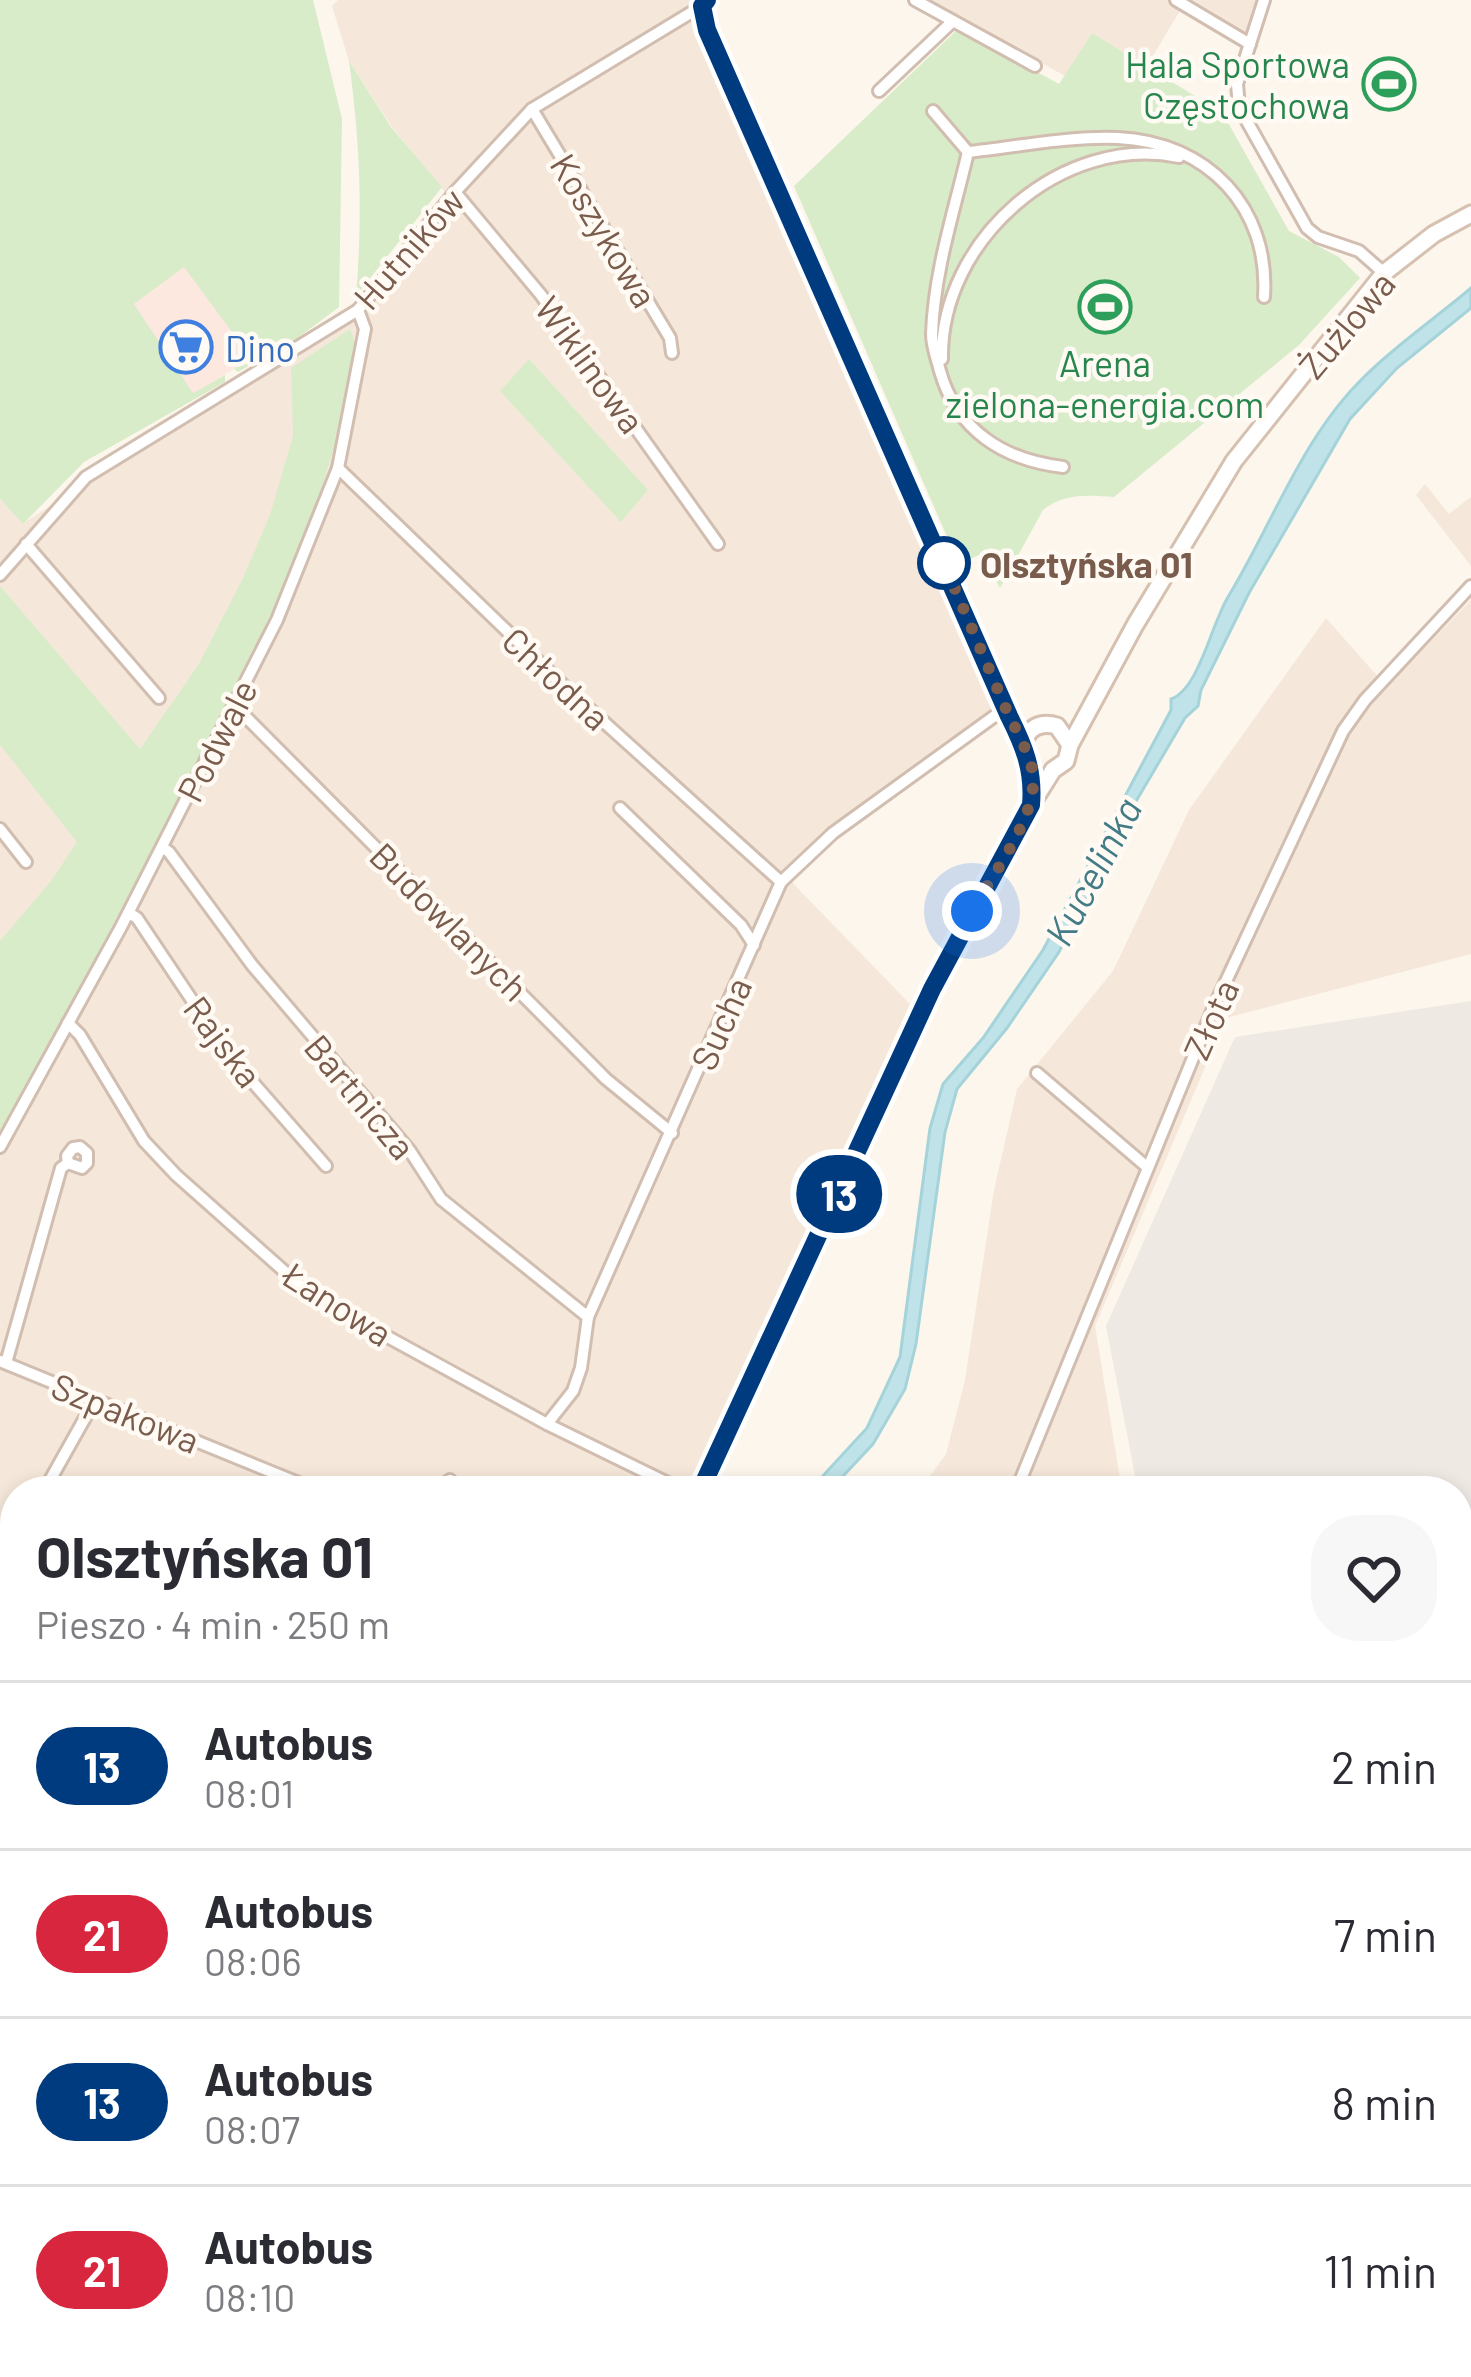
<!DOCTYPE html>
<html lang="pl">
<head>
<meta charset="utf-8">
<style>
	:root { --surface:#fff; --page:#f7f7f7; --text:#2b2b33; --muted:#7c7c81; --line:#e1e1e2 }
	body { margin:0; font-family:Barlow,sans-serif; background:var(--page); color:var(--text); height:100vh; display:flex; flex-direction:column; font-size:45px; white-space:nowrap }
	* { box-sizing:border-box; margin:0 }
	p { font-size:39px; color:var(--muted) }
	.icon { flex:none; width:66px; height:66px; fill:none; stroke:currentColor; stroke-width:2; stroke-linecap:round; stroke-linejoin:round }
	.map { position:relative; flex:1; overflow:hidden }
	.panel { position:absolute; left:0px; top:1476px; width:1473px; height:903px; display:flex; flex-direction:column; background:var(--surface); border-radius:48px 48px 0 0; box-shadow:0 6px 18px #0003 }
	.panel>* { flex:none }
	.badge { padding:0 24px; border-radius:39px; font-size:42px; line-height:78px }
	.you { position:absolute; width:60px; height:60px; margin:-30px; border:9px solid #fff; border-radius:50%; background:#1a73e8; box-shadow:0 0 0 18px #1a73e833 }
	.map>.badge { position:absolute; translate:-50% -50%; box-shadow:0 0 0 6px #fff }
	.round { display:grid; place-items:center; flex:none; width:126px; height:126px; border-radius:48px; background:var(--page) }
	.overview { display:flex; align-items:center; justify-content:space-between; height:204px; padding:0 36px }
	h1 { font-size:57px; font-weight:700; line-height:90px }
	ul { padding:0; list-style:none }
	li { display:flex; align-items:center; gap:36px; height:168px; padding:0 36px; border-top:3px solid var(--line) }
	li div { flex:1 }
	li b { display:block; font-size:45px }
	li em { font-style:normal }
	li .badge { min-width:132px; font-weight:700; text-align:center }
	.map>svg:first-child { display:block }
	.residential { fill:#f5e8da }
	.commercial { fill:#fde8e0 }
	.industrial { fill:#efe9e4 }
	.green { fill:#d8ecc9 }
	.water { fill:#bfe3e8; stroke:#a5d3da; stroke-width:3 }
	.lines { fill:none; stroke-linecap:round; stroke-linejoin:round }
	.street-casing { stroke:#d1beb0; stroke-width:16 }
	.secondary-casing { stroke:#d6c0b0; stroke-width:21 }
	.street { stroke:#fff; stroke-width:10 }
	.secondary { stroke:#fff; stroke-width:15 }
	.rail { stroke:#b9a8c9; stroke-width:3; stroke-dasharray:18 12; stroke-linecap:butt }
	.line-casing { stroke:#fff; stroke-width:27 }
	.line { stroke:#003b80; stroke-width:18 }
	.walk { stroke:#7a5c4d; stroke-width:12; stroke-dasharray:0 21.6 }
	.stop-dot { fill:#fff; stroke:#003b80; stroke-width:6 }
	.labels { text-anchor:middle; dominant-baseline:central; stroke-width:9; stroke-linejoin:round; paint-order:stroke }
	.leisure-label { font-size:36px; fill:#27864d; stroke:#fffaf3; text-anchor:end }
	.street-label { font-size:36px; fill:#7a5c4d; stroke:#fffaf3 }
	.shop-label { font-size:36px; fill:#366cbe; stroke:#fffaf3; text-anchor:start }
	.stop-label { font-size:36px; font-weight:bold; fill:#7a5c4d; stroke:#fffaf3; text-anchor:start }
	.water-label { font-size:39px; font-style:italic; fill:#437c86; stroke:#fffaf3 }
</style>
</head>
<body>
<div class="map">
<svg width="1471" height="2377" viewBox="0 0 1471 2377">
	<rect width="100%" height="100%" fill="#fdf6ec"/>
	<g class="residential">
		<polygon points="338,0 691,0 695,34 993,703 991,709 781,871 910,1004 692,1491 15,1491 15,1646 0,1645 0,499 23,523 373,304 452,201 392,127 349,61 332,6"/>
		<polygon points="928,0 1260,0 1244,36 1185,2 1147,66 1092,34 1065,76"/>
		<polygon points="1425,484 1449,514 1471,497 1471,566 1416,495"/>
		<polygon points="1471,600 1471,954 1226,1018 1095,1326 1122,1491 919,1491 946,1454 965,1380 994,1190 1017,1089 1113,971 1189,810 1326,618 1387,687"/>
	</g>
	<polygon class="commercial" points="185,266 252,358 193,394 134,304"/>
	<g class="industrial">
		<polygon points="1471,1001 1471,1774 1458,1757 1458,1491 1138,1491 1106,1326 1235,1037"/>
		<polygon points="1458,2116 1471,2117 1471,2377 941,2377 944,2364 1458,2364"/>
		<polygon points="0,2218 15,2238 15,2364 36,2364 18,2377 0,2377"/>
	</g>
	<g class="green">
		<polygon points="0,0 313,0 342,119 339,307 299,337 238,372 234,369 251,358 184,267 134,304 193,393 225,375 225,382 84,462 23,524 0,499"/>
		<path d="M958 29 1059 84 1092 33 1213 107 1226 119 1289 231 1339 257 1360 278 1299 345 1114 497C1090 495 1063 493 1043 510L1000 588 981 554 959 564 794 186Z"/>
		<path d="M349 61 391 127 442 187 356 296C363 213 360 143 349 61Z"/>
		<path d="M350 329C362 355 351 380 344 408 317 526 265 631 210 739 142 872 72 1004 0 1136V941L51 881 77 842 0 745V586L140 749 199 664 243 578 270 515 293 436 291 368Z"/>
		<polygon points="529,359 648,490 621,522 500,391"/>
		<polygon points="0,1927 15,1929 15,2153 0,2139"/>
		<polygon points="681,2364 874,2364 876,2377 683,2377"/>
	</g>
	<path class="water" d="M1471 288V308L1397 368 1350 419 1249 593 1201 690 1198 706 1185 718 1125 820 1059 952 1007 1028 957 1089 945 1132 916 1344 905 1389 873 1444 829 1491H809L867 1428 900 1357 930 1128 943 1084 983 1038 1043 950 1171 710V699C1199 689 1211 625 1228 597 1272 525 1302 437 1364 377 1397 344 1436 318 1471 288Z"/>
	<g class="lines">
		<g class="street-casing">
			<g id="street">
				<polyline points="915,0 1035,66"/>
				<polyline points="1176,0 1250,44"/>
				<polyline points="1264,0 1237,84 1239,107 1307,228 1318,237 1359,251 1384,273"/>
				<polyline points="879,91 953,21"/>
				<polyline points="532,109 670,338 672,353"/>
				<path d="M933 111 968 152C954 212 934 272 932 334 932 347 937 359 940 371 957 431 1004 460 1063 467"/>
				<path d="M968 152C1016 147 1069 136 1118 138 1207 142 1270 207 1264 297"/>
				<polyline points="455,192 541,295 718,544"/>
				<path d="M942 359C940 240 1062 133 1179 157"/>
				<polyline points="338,468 564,686 781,882"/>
				<polyline points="26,544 159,698"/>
				<polyline points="0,575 86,477 358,310 455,192 532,109 702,6"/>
				<polyline points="233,704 606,1079 672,1133"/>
				<polyline points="620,808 741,925 754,945"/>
				<polyline points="0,829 26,862"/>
				<polyline points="162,847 169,852 252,965 410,1151 441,1199 588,1317"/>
				<polyline points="129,913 137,918 228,1054 326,1166"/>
				<polyline points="68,1023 80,1035 144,1141 176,1175 311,1295 547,1424 684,1491"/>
				<polyline points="1037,1073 1147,1167"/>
				<polyline points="0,1147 121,927 277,620 338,468 365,329 358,310"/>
				<polyline points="0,1361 318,1491"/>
				<polyline points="6,1363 61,1168 68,1163 67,1156 73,1148 80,1147 87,1153 87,1163 82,1168 68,1163"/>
				<polyline points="547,1424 573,1391 581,1368 588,1317 781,882 833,833 1007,707"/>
				<polyline points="44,1491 95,1400"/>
				<polyline points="433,1491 450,1480"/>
				<polyline points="1016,1491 1213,1009 1343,731 1365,700 1471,586"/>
				<polyline points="0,1569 15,1542"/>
				<polyline points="513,2377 518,2364"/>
			</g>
		</g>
		<g class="secondary-casing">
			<g id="secondary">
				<polyline points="707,0 702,6 707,30 1009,716 1024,741"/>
				<path d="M1032 802 1033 773 1023 745C1027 728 1040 721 1057 726L1070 745"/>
				<polyline points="700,1491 950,952 1031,805 1053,770 1066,761 1070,745 1135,625 1234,461 1384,273 1434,234 1471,214"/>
				<polyline points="0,1676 15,1677"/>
			</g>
		</g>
		<use href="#street" class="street"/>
		<use href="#secondary" class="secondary"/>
		<g class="rail">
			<polyline points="0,1917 15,1918"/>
			<polyline points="673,2364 675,2377"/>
			<polyline points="1434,2377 1439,2364"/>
		</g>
	</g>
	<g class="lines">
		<g class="line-casing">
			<path id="line" d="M700 1491 932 989 1031 805C1034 770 1024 746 1009 716L707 30 702 6 707 0"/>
		</g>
		<use href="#line" class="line"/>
		<path class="walk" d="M944 563 941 556 1009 716C1017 731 1032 759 1033 775 1037 817 993 874 972 911"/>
	</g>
	<defs>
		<g id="stadium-ring" transform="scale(2.7)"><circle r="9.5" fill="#fffaf3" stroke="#2e9e5b" stroke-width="1.5"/><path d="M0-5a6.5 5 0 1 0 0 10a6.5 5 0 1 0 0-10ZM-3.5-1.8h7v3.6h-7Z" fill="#2e9e5b"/></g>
		<g id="supermarket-ring" transform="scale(2.7)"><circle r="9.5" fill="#fffaf3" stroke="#3f7fe0" stroke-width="1.5"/><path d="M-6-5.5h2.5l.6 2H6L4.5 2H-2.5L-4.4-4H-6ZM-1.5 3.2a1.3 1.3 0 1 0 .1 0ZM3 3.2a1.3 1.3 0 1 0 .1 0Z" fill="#3f7fe0"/></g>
	</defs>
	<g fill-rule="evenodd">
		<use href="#stadium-ring" x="1389" y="84"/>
		<use href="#stadium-ring" x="1105" y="307"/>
		<use href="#supermarket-ring" x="186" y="347"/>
	</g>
	<circle class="stop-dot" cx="944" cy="563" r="24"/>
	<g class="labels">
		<g class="leisure-label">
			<text x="1350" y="63">Hala Sportowa<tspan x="1350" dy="41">Częstochowa</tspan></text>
			<text x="1105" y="362" text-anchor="middle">Arena<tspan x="1105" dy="41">zielona-energia.com</tspan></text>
		</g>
		<g class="street-label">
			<text transform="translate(605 230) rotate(59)">Koszykowa</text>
			<text transform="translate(408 248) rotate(-49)">Hutników</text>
			<text transform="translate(1346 324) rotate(-50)">Żużlowa</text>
			<text transform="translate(591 364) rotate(54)">Wiklinowa</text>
			<text transform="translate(557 678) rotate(43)">Chłodna</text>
			<text transform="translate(216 740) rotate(-63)">Podwale</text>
			<text transform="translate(450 921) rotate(45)">Budowlanych</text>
			<text transform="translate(1210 1019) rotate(-66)">Złota</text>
			<text transform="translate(720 1023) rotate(-66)">Sucha</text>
			<text transform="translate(224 1041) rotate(53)">Rajska</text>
			<text transform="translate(361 1096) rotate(50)">Bartnicza</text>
			<text transform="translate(338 1303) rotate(33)">Łanowa</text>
			<text transform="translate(126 1412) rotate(22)">Szpakowa</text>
		</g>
		<g class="shop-label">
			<text x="225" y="347">Dino</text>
		</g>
		<g class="stop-label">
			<text x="980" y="563">Olsztyńska 01</text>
		</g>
		<g class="water-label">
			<text transform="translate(1092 871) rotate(-62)">Kucelinka</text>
		</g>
	</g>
</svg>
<div class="you" style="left:972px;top:911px"></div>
<b class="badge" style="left:839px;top:1194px;background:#003b80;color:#fff">13</b>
<section class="panel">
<div class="overview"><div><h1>Olsztyńska 01</h1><p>Pieszo · 4 min · 250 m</p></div><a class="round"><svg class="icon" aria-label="heart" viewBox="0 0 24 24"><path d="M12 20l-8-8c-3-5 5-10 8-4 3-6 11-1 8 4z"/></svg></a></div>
<ul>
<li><span class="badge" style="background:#003b80;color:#fff">13</span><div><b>Autobus</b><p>08:01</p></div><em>2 min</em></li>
<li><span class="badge" style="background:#d7263d;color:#fff">21</span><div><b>Autobus</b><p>08:06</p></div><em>7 min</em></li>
<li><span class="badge" style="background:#003b80;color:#fff">13</span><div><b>Autobus</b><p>08:07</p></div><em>8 min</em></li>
<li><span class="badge" style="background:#d7263d;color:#fff">21</span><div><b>Autobus</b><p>08:10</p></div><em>11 min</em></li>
</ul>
</section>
</div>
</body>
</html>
